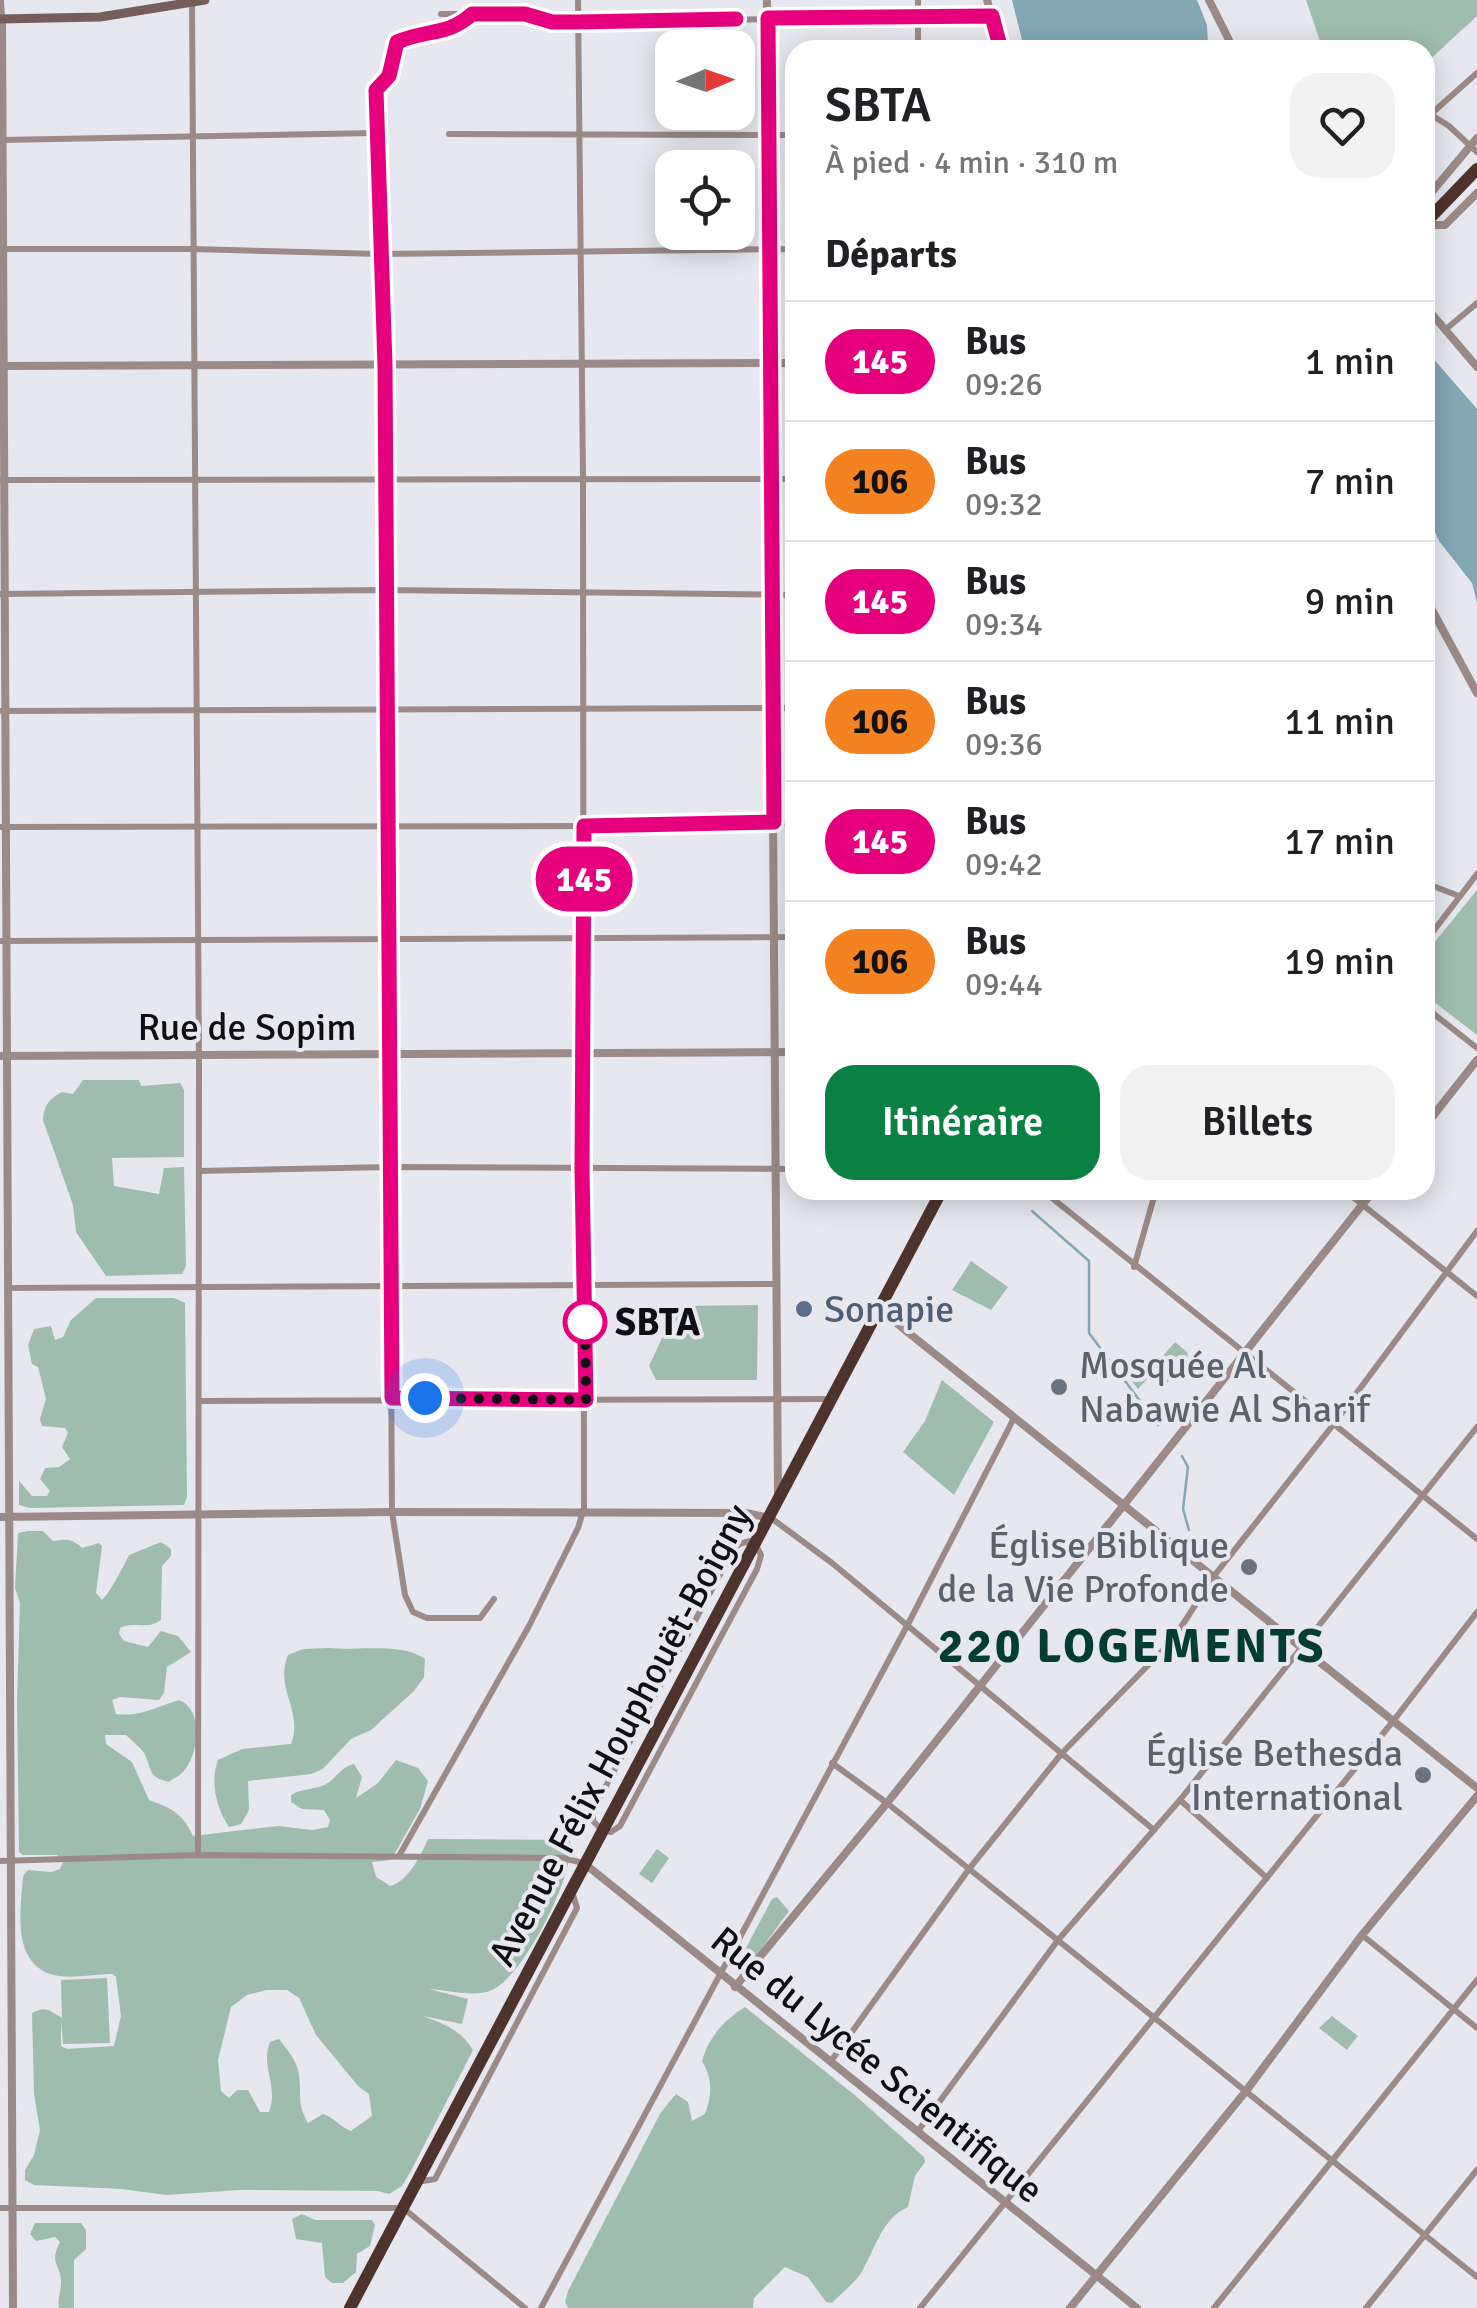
<!DOCTYPE html>
<html lang="fr">
<head>
<meta charset="utf-8">
<style>
	:root { --surface:#fff; --page:#f2f2f2; --text:#202124; --muted:#757577; --line:#e0e0e0; --accent:#0b8043 }
	body { margin:0; font-family:Signika,sans-serif; background:var(--page); color:var(--text); height:100vh; display:flex; flex-direction:column; font-size:38px; white-space:nowrap }
	* { box-sizing:border-box; margin:0 }
	p { font-size:32px; color:var(--muted) }
	.icon { flex:none; width:55px; height:55px; fill:none; stroke:currentColor; stroke-width:2; stroke-linecap:round; stroke-linejoin:round }
	.map { position:relative; flex:1; overflow:hidden }
	.drawer { position:absolute; left:785px; top:40px; width:650px; height:1160px; display:flex; flex-direction:column; background:var(--surface); border-radius:30px; box-shadow:0 5px 25px #0003 }
	.drawer>* { flex:none }
	.badge { padding:0 20px; border-radius:32px; font-size:35px; line-height:65px }
	.needle { width:65px; rotate:88deg }
	.controls { position:absolute; left:655px; top:30px; display:grid; gap:20px }
	.controls a { display:grid; place-items:center; width:100px; height:100px; border-radius:20px; background:var(--surface); box-shadow:0 5px 25px #0003; font-size:50px }
	.you { position:absolute; width:50px; height:50px; margin:-25px; border:8px solid #fff; border-radius:50%; background:#1a73e8; box-shadow:0 0 0 15px #1a73e833 }
	.map>.badge { position:absolute; translate:-50% -50%; box-shadow:0 0 0 5px #fff }
	h2 { padding:0 40px; font-size:38px; line-height:90px }
	.round { display:grid; place-items:center; flex:none; width:105px; height:105px; border-radius:30px; background:var(--page) }
	.overview { display:flex; align-items:center; justify-content:space-between; height:170px; padding:0 40px }
	h1 { font-size:48px; font-weight:600; line-height:75px }
	.action { display:flex; gap:20px; margin-top:auto; padding:20px 40px }
	.action a { flex:1; height:115px; border-radius:30px; background:var(--accent); color:#fff; font-size:40px; font-weight:600; line-height:115px; text-align:center }
	.action a+a { background:var(--page); color:var(--text) }
	ul { padding:0; list-style:none }
	li { display:flex; align-items:center; gap:30px; height:120px; padding:0 40px; border-top:2px solid var(--line) }
	li div { flex:1 }
	li b { display:block; font-size:38px }
	li em { font-style:normal }
	li .badge { min-width:110px; font-weight:700; text-align:center }
	.map>svg:first-child { display:block }
	.green { fill:#9fbdae; fill-rule:evenodd }
	.water { fill:#82a8b5 }
	.lines { fill:none; stroke-linecap:round; stroke-linejoin:round }
	.stream { stroke:#82a8b5; stroke-width:2.5 }
	.minor { stroke:#9b8a87; stroke-width:6 }
	.tertiary { stroke:#9b8a87; stroke-width:8 }
	.secondary { stroke:#755e59; stroke-width:9 }
	.trunk { stroke:#4e332c; stroke-width:12 }
	.line-casing { stroke:#fff; stroke-width:22 }
	.line { stroke:#e6007e; stroke-width:15 }
	.walk { stroke:#0f0f11; stroke-width:10; stroke-dasharray:0 18 }
	.service-dot { fill:#5c6f8a; stroke:#e7e7ef; stroke-width:4 }
	.stop-dot { fill:#fff; stroke:#e6007e; stroke-width:5 }
	.worship-dot { fill:#6b7280; stroke:#e7e7ef; stroke-width:4 }
	.labels { text-anchor:middle; dominant-baseline:central; stroke-width:8; stroke-linejoin:round; paint-order:stroke }
	.street-label { font-size:38px; fill:#0f0f11; stroke:#e7e7ef }
	.service-label { font-size:38px; fill:#4e5e75; stroke:#e7e7ef; text-anchor:start }
	.stop-label { font-size:38px; font-weight:bold; fill:#0f0f11; stroke:#e7e7ef; text-anchor:start }
	.worship-label { font-size:38px; fill:#5b616d; stroke:#e7e7ef; text-anchor:end }
	.district-label { font-size:48px; font-weight:bold; letter-spacing:2.5px; fill:#013d32; stroke:#e7e7ef }
</style>
</head>
<body>
<div class="map">
<svg width="1477" height="2308" viewBox="0 0 1477 2308">
	<rect width="100%" height="100%" fill="#e7e7ef"/>
	<g class="green">
		<polygon points="1306,0 1477,0 1477,16 1425,64 1425,50 1323,50"/>
		<polygon points="1477,890 1477,1035 1425,995 1425,954"/>
		<path d="M83 1080H139L141 1086 180 1083 184 1090V1157L112 1158 114 1186 159 1194 164 1168 184 1167 186 1266 182 1274 106 1276 76 1232 73 1205 43 1120C44 1105 49 1099 62 1092L73 1094Z"/>
		<polygon points="971,1261 1008,1287 991,1310 952,1290"/>
		<polygon points="96,1298 174,1298 185,1303 187,1497 184,1505 30,1508 19,1505 19,1481 32,1496 47,1496 50,1491 40,1479 45,1468 59,1467 70,1459 62,1447 68,1433 65,1428 42,1426 40,1419 46,1399 38,1367 32,1364 28,1345 34,1329 51,1326 55,1340 63,1337 71,1320"/>
		<polygon points="758,1305 757,1380 656,1380 649,1366 677,1306"/>
		<polygon points="1175,1342 1187,1352 1189,1361 1178,1376 1173,1374 1162,1391 1150,1376 1138,1389 1117,1362 1125,1357 1124,1360 1135,1365 1137,1363 1143,1367 1147,1362 1156,1364"/>
		<polygon points="942,1380 994,1422 954,1495 903,1452 925,1421"/>
		<path d="M28 1531H43L53 1541C67 1539 71 1538 82 1548L99 1543 102 1546 96 1593 102 1600C109 1594 125 1564 129 1555L161 1542 171 1549V1556L162 1566 161 1620C149 1630 133 1621 120 1628L119 1634 124 1641 148 1647 161 1631 178 1636 191 1652 167 1667 164 1693 159 1700 120 1697 112 1700 116 1714C141 1717 156 1707 179 1700 204 1709 199 1755 183 1772 179 1776 174 1778 169 1782 146 1776 153 1770 144 1753 140 1747 131 1740 126 1735H105L106 1744 132 1762 149 1800C171 1808 183 1813 193 1836L278 1826 312 1830 328 1827 330 1820 324 1810 302 1809 291 1802V1795C302 1788 315 1790 326 1784 337 1778 340 1767 354 1764L362 1777 356 1798 378 1783 396 1760 418 1768 428 1781 420 1809 391 1860 372 1862 376 1877 390 1886C408 1882 421 1855 428 1839L570 1840C577 1873 522 1978 492 1990 474 1998 449 1990 429 1989L468 1999 462 2024 423 2016C444 2024 461 2030 473 2050L412 2169 402 2186 389 2194 378 2191 240 2190 166 2195 122 2189 34 2185 25 2180V2170L34 2155 40 2130 34 2094 32 2013C46 2005 50 2011 62 2018L61 1980 107 1978 110 2043 63 2044 61 2019V2046L67 2049 114 2046 121 2016 116 1977 113 1974C95 1974 67 1980 50 1974 11 1960 21 1908 23 1876L28 1870 51 1872 60 1869 63 1862 57 1855H23L19 1852 17 1701 20 1603 15 1588 18 1533ZM266 1990H287L299 1998 316 2035 358 2086 369 2094 372 2116 351 2131C340 2127 335 2118 323 2114L308 2123C296 2102 302 2096 299 2075 297 2060 287 2050 279 2039L270 2042C260 2067 279 2086 269 2112H260L248 2090H237L229 2098 221 2091 218 2060 231 2007 247 1995Z"/>
		<path d="M329 1648C358 1651 403 1642 425 1659L424 1677 414 1691 371 1730 351 1739 323 1769 311 1774 248 1781 249 1810 241 1824 229 1827C216 1808 210 1781 218 1760L242 1749 291 1744C304 1711 274 1689 288 1655L303 1649Z"/>
		<polygon points="657,1849 669,1858 652,1883 639,1874"/>
		<polygon points="777,1897 789,1911 751,1963 744,1969 740,1967 738,1963 772,1899"/>
		<path d="M745 2007 857 2097 924 2157 925 2162 915 2176 908 2207C881 2219 875 2250 861 2273 854 2284 841 2293 832 2303L826 2302 808 2277 785 2267 754 2298 753 2308H568L565 2302 568 2291 661 2112 676 2094 688 2102 692 2121 705 2114C712 2094 713 2080 702 2061 708 2038 725 2019 745 2007Z"/>
		<polygon points="1332,2016 1358,2036 1347,2050 1319,2028"/>
		<polygon points="302,2214 315,2220 372,2220 375,2225 370,2246 357,2254 356,2272 343,2283 332,2283 325,2277 322,2243 296,2239 292,2219"/>
		<path d="M35 2223H81L86 2230V2249L74 2260V2308H59C57 2297 61 2293 61 2283 62 2265 48 2265 60 2242L55 2237 36 2241 30 2234Z"/>
	</g>
	<g class="water">
		<polygon points="1012,0 1197,0 1207,25 1208,45 1216,50 1031,50 1024,48"/>
		<polygon points="1425,349 1477,409 1477,603 1472,583 1439,541 1425,510"/>
	</g>
	<g class="lines">
		<g class="stream">
			<polyline points="790,756 795,757"/>
			<polyline points="1032,1211 1089,1261 1089,1333 1158,1425"/>
			<polyline points="1182,1456 1188,1467 1183,1509 1189,1530"/>
		</g>
		<g class="minor">
			<polyline points="1,0 2,19"/>
			<polyline points="918,0 918,50"/>
			<polyline points="192,4 199,1065 198,1855"/>
			<polyline points="441,14 525,14 553,22 578,22 992,16"/>
			<path d="M472 14C448 36 427 28 397 42L389 76 376 91 385 367 392 1512 405 1595 413 1612 427 1618H480L494 1599"/>
			<polyline points="1425,111 1449,126 1477,152"/>
			<polyline points="1431,114 1477,73"/>
			<polyline points="449,134 795,135"/>
			<polyline points="1,140 375,133"/>
			<polyline points="1,249 192,249 379,254 795,249"/>
			<polyline points="1445,330 1477,303"/>
			<polyline points="0,480 795,479"/>
			<polyline points="0,594 387,590 795,595"/>
			<polyline points="0,711 795,708"/>
			<polyline points="0,827 584,826 795,822"/>
			<polyline points="1425,883 1459,896"/>
			<polyline points="0,941 795,937"/>
			<polyline points="1425,942 1477,874"/>
			<polyline points="1425,1007 1477,1048"/>
			<polyline points="199,1171 390,1167 795,1169"/>
			<polyline points="1042,1190 1477,1539"/>
			<polyline points="1344,1190 1477,1296"/>
			<polyline points="1134,1267 1156,1190"/>
			<polyline points="8,1288 777,1284"/>
			<polyline points="200,1401 828,1399"/>
			<polyline points="771,1518 832,1563 1154,1830"/>
			<polygon points="750,1541 755,1543 761,1555 757,1569 620,1826 611,1832 602,1830 593,1821 593,1810 732,1552 739,1544"/>
			<polyline points="832,1763 887,1803 1477,2277"/>
			<polyline points="1180,1800 1267,1878"/>
			<polyline points="399,1856 529,1626 578,1528 584,1508 583,477 578,0"/>
			<polyline points="0,1861 198,1855 563,1858 583,1863"/>
			<polyline points="1362,1935 1477,2028"/>
			<polyline points="831,2061 969,1869 1062,1753 1172,1641 1214,1576 1333,1425 1477,1231"/>
			<polyline points="918,2131 1058,1940 1180,1800 1477,1427"/>
			<polyline points="417,2182 435,2179 577,1908 572,1892"/>
			<polyline points="0,2208 403,2208 525,2308"/>
			<polyline points="541,2308 907,1626 1014,1418"/>
			<polyline points="920,2308 1394,1720 1477,1612"/>
			<polyline points="1214,2308 1477,1980"/>
			<polyline points="1366,2308 1477,2170"/>
		</g>
		<g class="tertiary">
			<polyline points="767,0 778,1495"/>
			<polyline points="987,0 1001,50"/>
			<polyline points="1209,0 1234,50"/>
			<polyline points="2,19 13,2308"/>
			<polyline points="1425,200 1477,138"/>
			<polyline points="1425,225 1445,225 1477,193"/>
			<polyline points="1425,306 1477,367"/>
			<polyline points="0,366 795,363"/>
			<polyline points="1425,597 1477,693"/>
			<polyline points="0,1056 795,1052"/>
			<polyline points="1425,1126 1477,1060"/>
			<polyline points="880,1310 1477,1788"/>
			<polyline points="0,1517 392,1512 746,1513 770,1518"/>
			<polyline points="585,1864 1137,2308"/>
			<polyline points="735,1987 887,1803 1374,1190"/>
			<polyline points="1070,2308 1246,2091 1362,1935 1477,1796"/>
		</g>
		<polyline class="secondary" points="0,19 100,17 205,0"/>
		<g class="trunk">
			<polyline points="1425,223 1477,169"/>
			<polyline points="350,2308 942,1190"/>
		</g>
	</g>
	<g class="lines">
		<g class="line-casing">
			<path id="line" d="M736 19 578 22H552L525 14H472C448 36 427 29 397 42L389 76 376 90 385 366 392 1398 586 1400 582 1169 584 826 774 822 768 18 992 16 1001 50"/>
		</g>
		<use href="#line" class="line"/>
		<polyline class="walk" points="425,1398 586,1400 585,1322"/>
	</g>
	<circle class="service-dot" cx="804" cy="1309" r="10"/>
	<circle class="stop-dot" cx="585" cy="1322" r="20"/>
	<g class="worship-dot">
		<circle cx="1059" cy="1387" r="10"/>
		<circle cx="1249" cy="1567" r="10"/>
		<circle cx="1423" cy="1775" r="10"/>
	</g>
	<g class="labels">
		<g class="street-label">
			<text x="247" y="1027">Rue de Sopim</text>
			<text transform="translate(620 1735) rotate(-62)">Avenue Félix Houphouët-Boigny</text>
			<text transform="translate(877 2065) rotate(39)">Rue du Lycée Scientifique</text>
		</g>
		<g class="service-label">
			<text x="824" y="1309">Sonapie</text>
		</g>
		<g class="stop-label">
			<text x="615" y="1322">SBTA</text>
		</g>
		<g class="worship-label">
			<text x="1079" y="1365" text-anchor="start">Mosquée Al<tspan x="1079" dy="44">Nabawie Al Sharif</tspan></text>
			<text x="1229" y="1545">Église Biblique<tspan x="1229" dy="44">de la Vie Profonde</tspan></text>
			<text x="1403" y="1753">Église Bethesda<tspan x="1403" dy="44">International</tspan></text>
		</g>
		<g class="district-label">
			<text x="1132" y="1646">220 LOGEMENTS</text>
		</g>
	</g>
</svg>
<div class="controls">
<a><svg class="needle" viewBox="-14 -14 28 28"><path d="M0-13l5 13h-10z" fill="#e53935"/><path d="M0 13l5-13h-10z" fill="#757577"/></svg></a>
<a><svg class="icon" aria-label="locate" viewBox="0 0 24 24"><circle cx="12" cy="12" r="6"/><path d="M12 2v4M12 18v4M2 12h4M18 12h4"/></svg></a>
</div>
<div class="you" style="left:425px;top:1398px"></div>
<b class="badge" style="left:584px;top:879px;background:#e6007e;color:#fff">145</b>
<section class="drawer">
<div class="overview"><div><h1>SBTA</h1><p>À pied · 4 min · 310 m</p></div><a class="round"><svg class="icon" aria-label="heart" viewBox="0 0 24 24"><path d="M12 20l-8-8c-3-5 5-10 8-4 3-6 11-1 8 4z"/></svg></a></div>
<h2>Départs</h2>
<ul>
<li><span class="badge" style="background:#e6007e;color:#fff">145</span><div><b>Bus</b><p>09:26</p></div><em>1 min</em></li>
<li><span class="badge" style="background:#f58220;color:#111">106</span><div><b>Bus</b><p>09:32</p></div><em>7 min</em></li>
<li><span class="badge" style="background:#e6007e;color:#fff">145</span><div><b>Bus</b><p>09:34</p></div><em>9 min</em></li>
<li><span class="badge" style="background:#f58220;color:#111">106</span><div><b>Bus</b><p>09:36</p></div><em>11 min</em></li>
<li><span class="badge" style="background:#e6007e;color:#fff">145</span><div><b>Bus</b><p>09:42</p></div><em>17 min</em></li>
<li><span class="badge" style="background:#f58220;color:#111">106</span><div><b>Bus</b><p>09:44</p></div><em>19 min</em></li>
</ul>
<div class="action"><a>Itinéraire</a><a>Billets</a></div>
</section>
</div>
</body>
</html>
